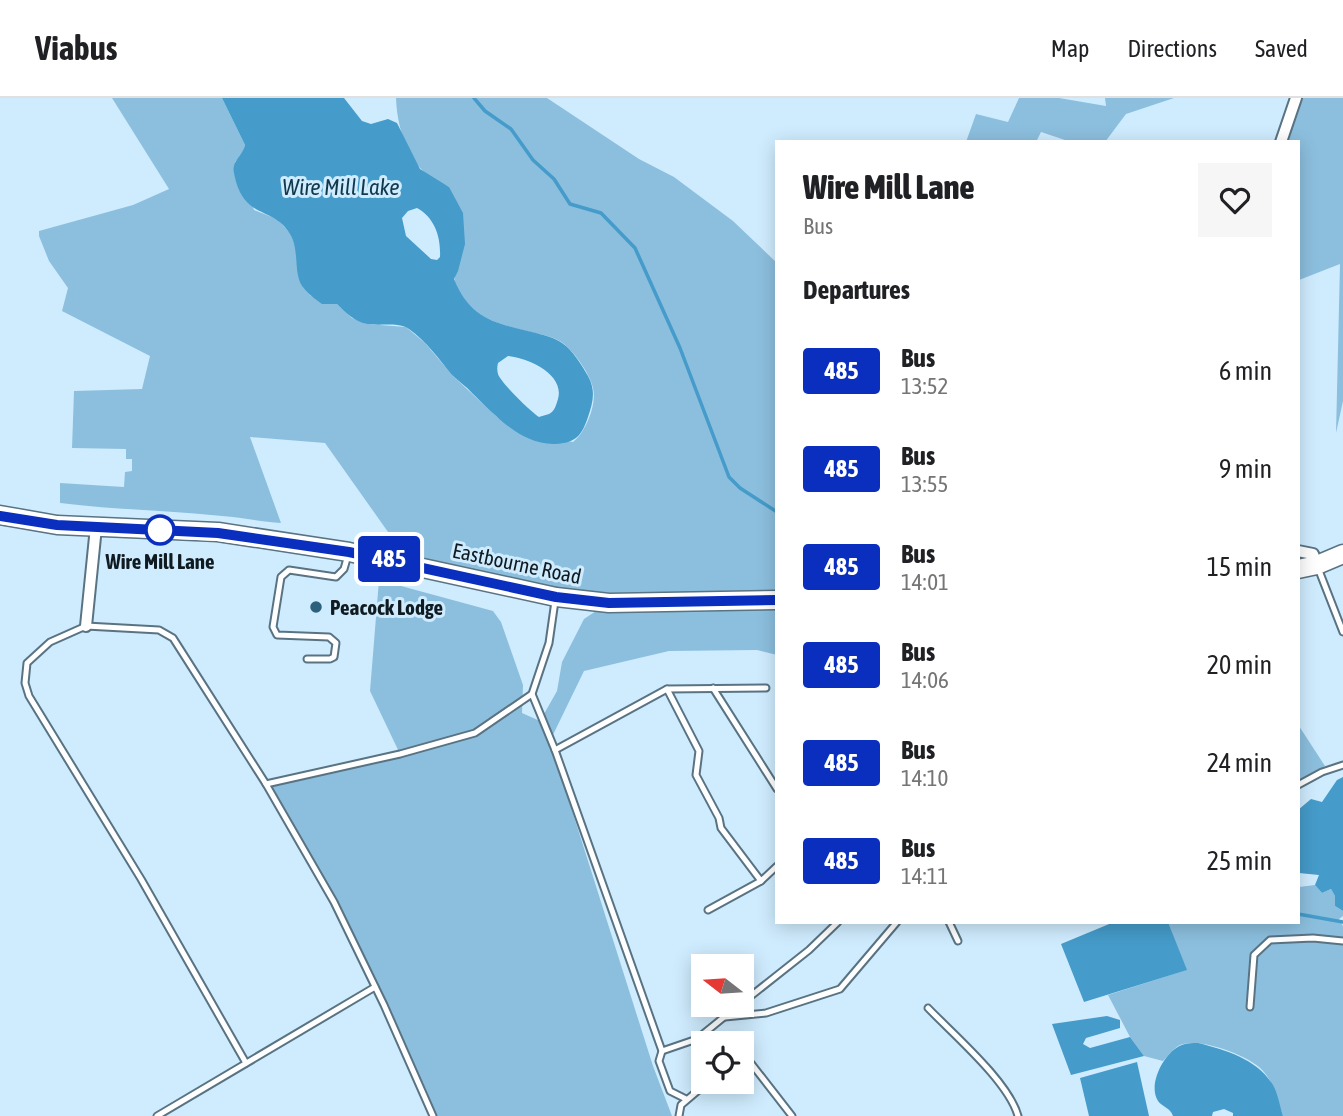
<!DOCTYPE html>
<html lang="en">
<head>
<meta charset="utf-8">
<style>
	:root { --surface:#fff; --page:#f6f6f6; --text:#202124; --muted:#757577; --line:#e0e0e0 }
	body { margin:0; font-family:"Asap Condensed",sans-serif; background:var(--page); color:var(--text); height:100vh; display:flex; flex-direction:column; font-size:26px; white-space:nowrap }
	* { box-sizing:border-box; margin:0 }
	p { font-size:23px; color:var(--muted) }
	.icon { flex:none; width:38px; height:38px; fill:none; stroke:currentColor; stroke-width:2; stroke-linecap:round; stroke-linejoin:round }
	.map { position:relative; flex:1; overflow:hidden }
	.details { position:absolute; left:775px; top:42px; width:525px; height:784px; display:flex; flex-direction:column; background:var(--surface); border-radius:0px; box-shadow:0 4px 18px #0003 }
	.details>* { flex:none }
	.badge { padding:0 14px; border-radius:5px; font-size:24px; line-height:46px }
	.needle { width:46px; rotate:287deg }
	.tools { position:absolute; left:691px; top:856px; display:grid; gap:14px }
	.tools a { display:grid; place-items:center; width:63px; height:63px; border-radius:0px; background:var(--surface); box-shadow:0 4px 18px #0003; font-size:35px }
	.map>.badge { position:absolute; translate:-50% -50%; box-shadow:0 0 0 4px #fff }
	h2 { padding:0 28px; font-size:26px; line-height:63px }
	.round { display:grid; place-items:center; flex:none; width:74px; height:74px; border-radius:0px; background:var(--page) }
	.headline { display:flex; align-items:center; justify-content:space-between; height:119px; padding:0 28px }
	h1 { font-size:33px; font-weight:800; line-height:52px }
	ul { padding:0; list-style:none }
	li { display:flex; align-items:center; gap:21px; height:98px; padding:0 28px }
	li div { flex:1 }
	li b { display:block; font-size:26px }
	li em { font-style:normal }
	li .badge { min-width:77px; font-weight:700; text-align:center }
	header { display:flex; align-items:center; gap:42px; box-sizing:border-box; height:98px; padding:0 35px; background:var(--surface); border-bottom:2px solid var(--line) }
	header strong { font-size:33px }
	nav { display:flex; gap:38px; margin-inline-start:auto; font-size:24px }
	.map>svg:first-child { display:block }
	.green { fill:#8cbfde }
	.water { fill:#459bc9; fill-rule:evenodd }
	.lines { fill:none; stroke-linecap:round; stroke-linejoin:round }
	.stream { stroke:#459bc9; stroke-width:3.5 }
	.service-casing { stroke:#597383; stroke-width:9 }
	.minor-casing { stroke:#597383; stroke-width:14 }
	.trunk-casing { stroke:#597383; stroke-width:21 }
	.service { stroke:#fff; stroke-width:5 }
	.minor { stroke:#fff; stroke-width:10 }
	.trunk { stroke:#fff; stroke-width:18 }
	.line-casing { stroke:#fff; stroke-width:16 }
	.line { stroke:#0a2ebe; stroke-width:10 }
	.stop-dot { fill:#fff; stroke:#0a2ebe; stroke-width:3.5 }
	.poi-dot { fill:#2c607d; stroke:#cfecfe; stroke-width:2.5 }
	.labels { text-anchor:middle; dominant-baseline:central; stroke-width:6; stroke-linejoin:round; paint-order:stroke }
	.stop-label { font-size:21px; font-weight:bold; fill:#101b21; stroke:#cfecfe }
	.street-label { font-size:21px; fill:#101b21; stroke:#cfecfe }
	.poi-label { font-size:21px; font-weight:bold; fill:#101b21; stroke:#cfecfe; text-anchor:start }
	.water-label { font-size:23px; font-style:italic; fill:#11374b; stroke:#cfecfe }
</style>
</head>
<body>
<header>
<strong>Viabus</strong>
<nav><a>Map</a><a>Directions</a><a>Saved</a></nav>
</header>
<div class="map">
<svg width="1343" height="1018" viewBox="0 0 1343 1018">
	<rect width="100%" height="100%" fill="#cfecfe"/>
	<g class="green">
		<path d="M112 0H222L245 47 243 55 235 64 254 112 277 121 290 135 297 151 299 180 303 189 311 198 337 206 352 220 367 226 406 229 425 245 453 278 497 319 519 335 573 344C586 334 597 306 593 290 590 276 575 255 564 246 557 240 547 238 539 236 511 229 482 225 463 201 458 194 453 185 455 176L449 89C439 84 428 79 421 71 404 52 397 25 396 0H547L639 61 674 79 733 123 777 165V557L757 552 669 553 584 573 550 643 653 968 672 1018H435L375 889 266 686 400 656 370 593 379 482 493 513 501 524 523 587 522 615 540 623 557 593 562 564 584 521 608 505 410 465 325 345 250 339 281 425C261 424 241 419 222 418 168 412 114 412 60 405V385L124 389 125 374 132 373V361H126V351L72 350 74 293 142 291 150 258 62 213 68 190 49 163 39 138V133L133 107 169 91Z"/>
		<polygon points="1019,0 1059,0 1106,8 1105,0 1174,0 1126,16 1105,44 1071,44 1041,34 1036,44 966,44 976,16 1008,24"/>
		<polygon points="1303,0 1343,0 1343,303 1336,335 1340,166 1299,182 1298,44 1287,44"/>
		<polygon points="1299,628 1325,668 1299,682 1298,682"/>
		<path d="M1315 787 1322 795 1331 791 1335 798V808L1343 813V818L1339 821 1343 828V1018H1283C1278 1001 1273 981 1259 969 1244 956 1198 939 1180 947 1174 950 1168 958 1163 963L1144 958 1130 939 1108 897 1186 872 1168 824H1298L1299 789Z"/>
	</g>
	<g class="water">
		<path d="M222 0H344L362 23 371 26 388 21 397 25 420 71 449 89 463 115 465 146 458 173 454 181C470 221 495 225 532 234 543 237 554 239 562 245 573 252 582 268 588 278 596 293 593 304 588 319 582 337 576 345 555 346 521 347 495 317 472 295 466 288 458 283 452 277 439 261 426 243 409 231 399 224 380 228 367 226 354 223 346 215 337 206H322C315 201 307 195 302 188 293 173 300 153 290 136 273 107 243 123 234 75 231 63 243 58 245 47ZM417 110C435 120 441 139 440 159L437 162 431 161 406 138 402 120 408 113ZM508 258C528 260 565 276 558 301 556 307 555 313 549 316 546 317 542 318 539 319 531 314 501 285 498 276 497 272 497 269 498 265Z"/>
		<polygon points="1343,679 1343,813 1335,808 1335,798 1331,791 1322,795 1315,787 1319,777 1299,775 1298,712 1311,701 1322,704 1337,682"/>
		<polygon points="1114,824 1168,824 1187,872 1084,904 1061,846"/>
		<polygon points="1107,918 1120,922 1120,930 1086,940 1083,946 1090,950 1130,939 1144,958 1071,977 1052,926"/>
		<path d="M1198 945C1226 952 1257 961 1273 987 1278 996 1280 1008 1283 1018H1233V1015L1224 1011 1213 1014 1212 1018H1173C1170 1009 1162 1009 1158 1003 1147 986 1165 953 1182 947 1187 945 1193 945 1198 945Z"/>
		<polygon points="1137,964 1149,1018 1089,1018 1080,980"/>
	</g>
	<g class="lines">
		<g class="stream">
			<polyline points="474,0 485,13 511,31 533,62 554,81 570,106 601,115 635,150 680,250 729,379 740,390 777,414"/>
			<polyline points="1298,816 1343,824"/>
		</g>
		<g class="service-casing">
			<g id="service">
				<polyline points="1318,470 1343,534"/>
				<polyline points="307,561 330,561 334,559 336,545 329,539 277,537 273,529 281,479 289,472 336,479 344,471 348,457"/>
				<polyline points="713,590 777,691"/>
				<polyline points="667,591 699,653 696,677 719,720 721,730 761,783 777,768"/>
				<polyline points="532,596 555,652 667,591 766,590"/>
				<polyline points="555,652 662,953 697,941 740,906"/>
				<polyline points="1298,687 1322,674 1343,667"/>
				<polyline points="708,812 761,783"/>
				<polyline points="949,824 958,843"/>
				<polyline points="742,905 809,852 838,824"/>
				<polyline points="1250,909 1254,857 1270,842 1313,840 1343,843"/>
				<path d="M928 910C953 936 1009 984 1018 1018"/>
				<polyline points="725,919 766,915 840,891 897,824"/>
				<polyline points="662,953 659,963 670,993 686,1001"/>
				<polyline points="742,963 750,964 792,1018"/>
				<polyline points="246,965 141,781 29,598 25,585 27,565 50,544 86,528 159,532 173,540 266,686"/>
				<polyline points="157,1018 375,889"/>
				<polyline points="433,1018 384,907 334,804 266,686 400,656 475,635 532,596 549,545 555,503"/>
				<polyline points="679,1018 681,1007 708,984"/>
			</g>
		</g>
		<g class="minor-casing">
			<g id="minor">
				<polyline points="1281,44 1296,0"/>
				<polyline points="1298,453 1313,456 1317,467"/>
				<polyline points="86,528 96,429"/>
			</g>
		</g>
		<g class="trunk-casing">
			<g id="trunk">
				<polyline points="0,417 57,427 218,434 349,454 556,499 609,505 777,502"/>
				<polyline points="1298,471 1317,467 1343,456"/>
			</g>
		</g>
		<use href="#service" class="service"/>
		<use href="#minor" class="minor"/>
		<use href="#trunk" class="trunk"/>
	</g>
	<g class="lines">
		<g class="line-casing">
			<polyline id="line" points="0,418 57,427 218,435 349,454 556,499 609,505 777,502"/>
		</g>
		<use href="#line" class="line"/>
	</g>
	<circle class="stop-dot" cx="160" cy="432" r="14"/>
	<circle class="poi-dot" cx="316" cy="509" r="7"/>
	<g class="labels">
		<g class="stop-label">
			<text x="160" y="463">Wire Mill Lane</text>
		</g>
		<g class="street-label">
			<text transform="translate(517 465) rotate(12)">Eastbourne Road</text>
		</g>
		<g class="poi-label">
			<text x="330" y="509">Peacock Lodge</text>
		</g>
		<g class="water-label">
			<text x="341" y="89">Wire Mill Lake</text>
		</g>
	</g>
</svg>
<div class="tools">
<a><svg class="needle" viewBox="-14 -14 28 28"><path d="M0-13l5 13h-10z" fill="#e53935"/><path d="M0 13l5-13h-10z" fill="#757577"/></svg></a>
<a><svg class="icon" aria-label="locate" viewBox="0 0 24 24"><circle cx="12" cy="12" r="6"/><path d="M12 2v4M12 18v4M2 12h4M18 12h4"/></svg></a>
</div>
<b class="badge" style="left:389px;top:461px;background:#0a2ebe;color:#fff">485</b>
<section class="details">
<div class="headline"><div><h1>Wire Mill Lane</h1><p>Bus</p></div><a class="round"><svg class="icon" aria-label="heart" viewBox="0 0 24 24"><path d="M12 20l-8-8c-3-5 5-10 8-4 3-6 11-1 8 4z"/></svg></a></div>
<h2>Departures</h2>
<ul>
<li><span class="badge" style="background:#0a2ebe;color:#fff">485</span><div><b>Bus</b><p>13:52</p></div><em>6 min</em></li>
<li><span class="badge" style="background:#0a2ebe;color:#fff">485</span><div><b>Bus</b><p>13:55</p></div><em>9 min</em></li>
<li><span class="badge" style="background:#0a2ebe;color:#fff">485</span><div><b>Bus</b><p>14:01</p></div><em>15 min</em></li>
<li><span class="badge" style="background:#0a2ebe;color:#fff">485</span><div><b>Bus</b><p>14:06</p></div><em>20 min</em></li>
<li><span class="badge" style="background:#0a2ebe;color:#fff">485</span><div><b>Bus</b><p>14:10</p></div><em>24 min</em></li>
<li><span class="badge" style="background:#0a2ebe;color:#fff">485</span><div><b>Bus</b><p>14:11</p></div><em>25 min</em></li>
</ul>
</section>
</div>
</body>
</html>
